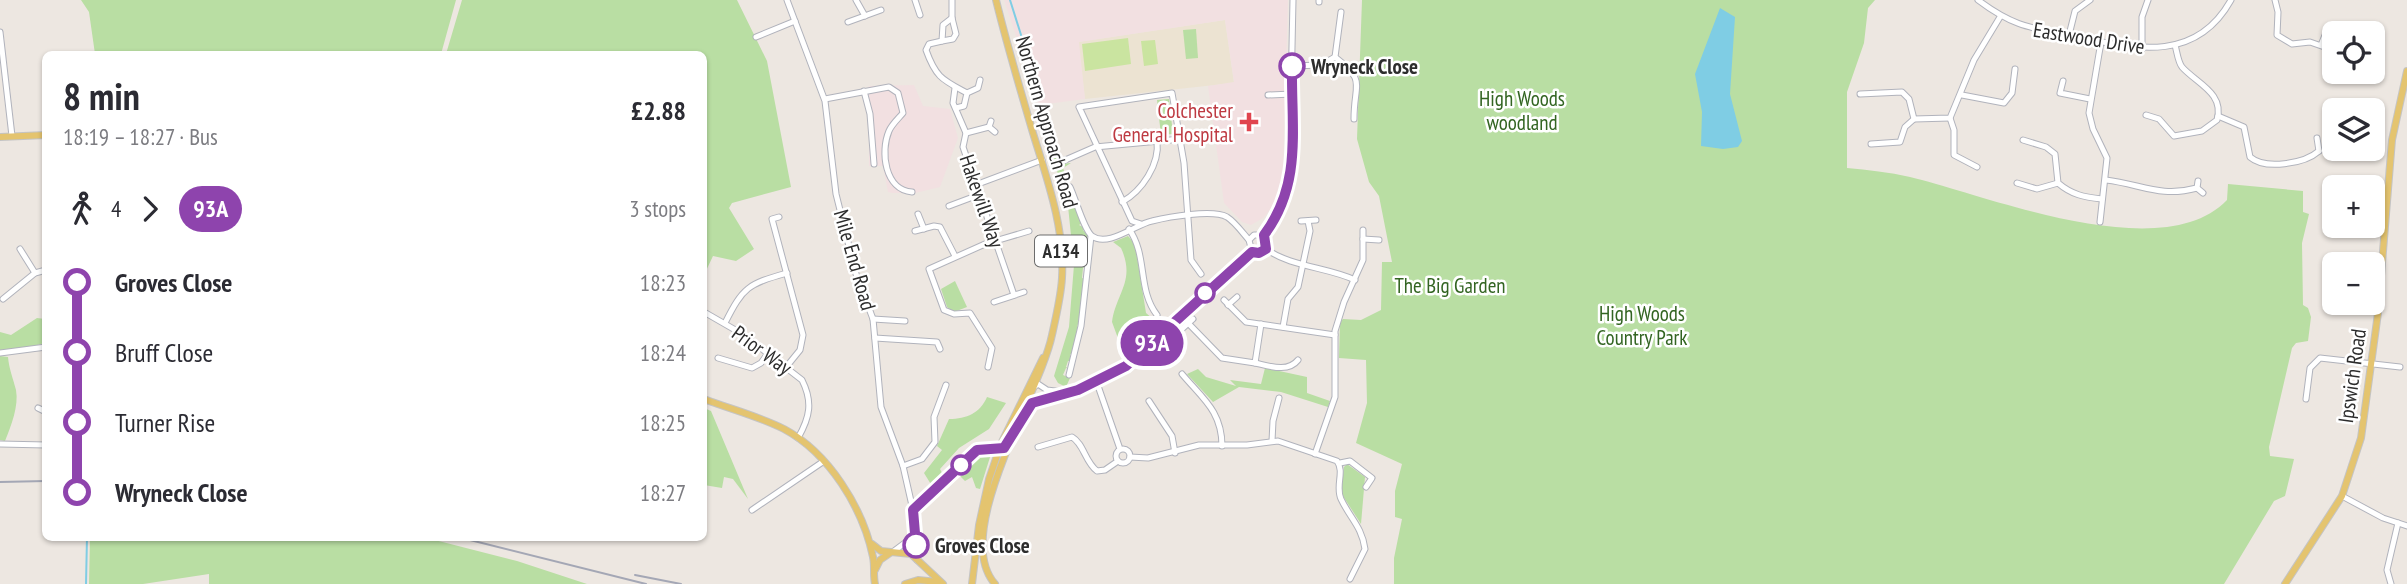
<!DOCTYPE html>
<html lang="en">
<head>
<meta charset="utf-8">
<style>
	:root { --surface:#fff; --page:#f2f2f3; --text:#2b2b33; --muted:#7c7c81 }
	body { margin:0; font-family:"PT Sans Narrow",sans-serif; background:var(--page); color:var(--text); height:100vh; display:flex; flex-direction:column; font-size:26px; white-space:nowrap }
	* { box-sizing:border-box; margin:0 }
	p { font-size:23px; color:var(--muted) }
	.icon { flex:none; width:38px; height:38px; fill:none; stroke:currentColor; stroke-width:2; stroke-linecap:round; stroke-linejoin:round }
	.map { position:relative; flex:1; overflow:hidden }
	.side { position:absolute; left:42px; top:51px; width:665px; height:490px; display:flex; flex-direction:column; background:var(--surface); border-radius:10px; box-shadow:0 2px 5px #0004 }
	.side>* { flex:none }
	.badge { padding:0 14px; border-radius:23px; font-size:24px; line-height:46px }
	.controls { position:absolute; left:2322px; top:21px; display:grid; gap:14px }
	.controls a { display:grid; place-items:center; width:63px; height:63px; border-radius:10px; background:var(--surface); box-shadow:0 2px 5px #0004; font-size:35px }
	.map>.badge { position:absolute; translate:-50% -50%; box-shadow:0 0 0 4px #fff }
	.legs { display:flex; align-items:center; gap:10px; height:77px; padding:0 21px; font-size:23px }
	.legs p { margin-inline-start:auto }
	.summary { display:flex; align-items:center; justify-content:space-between; height:119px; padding:0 21px }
	h1 { font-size:38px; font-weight:800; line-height:52px }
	ul { padding:0 21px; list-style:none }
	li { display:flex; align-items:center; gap:24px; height:70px; font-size:26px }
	li i { display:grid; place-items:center; width:10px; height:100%; margin:0 9px; background:currentColor }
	li i::after { content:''; width:18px; height:18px; margin:-9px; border:5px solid; border-radius:50%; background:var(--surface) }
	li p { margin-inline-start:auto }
	li:first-child i { background:linear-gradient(#0000 50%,currentColor 0) }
	li:last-child i { background:linear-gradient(currentColor 50%,#0000 0) }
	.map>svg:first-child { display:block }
	.education { fill:#ece3d2 }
	.medical { fill:#f2e0e1 }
	.green { fill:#b9dea3 }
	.pitch { fill:#cae4a0 }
	.water { fill:#7fcde4 }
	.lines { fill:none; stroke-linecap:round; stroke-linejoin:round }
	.stream { stroke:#7fcde4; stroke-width:2 }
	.minor-casing { stroke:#b1b3bc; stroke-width:7 }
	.major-casing { stroke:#c4c4c4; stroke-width:8 }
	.minor { stroke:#fff; stroke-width:5 }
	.major { stroke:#e4c46f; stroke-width:6 }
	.rail { stroke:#a4a7b5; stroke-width:2 }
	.line-1-casing { stroke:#fff; stroke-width:16 }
	.line-1 { stroke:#8e44ad; stroke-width:10 }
	.stop-1-dot { fill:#fff; stroke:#8e44ad; stroke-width:3.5 }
	.health-dot { fill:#e0444e; stroke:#fff; stroke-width:2.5 }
	.labels { text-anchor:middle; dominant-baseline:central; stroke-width:5; stroke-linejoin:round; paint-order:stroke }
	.shield { fill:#fff; stroke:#6c6c6c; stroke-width:2 }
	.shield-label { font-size:19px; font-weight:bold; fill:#2d2d2d }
	.street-label { font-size:21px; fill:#2d2d2d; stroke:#fff }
	.stop-label { font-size:21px; font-weight:bold; fill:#2d2d2d; stroke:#fff; text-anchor:start }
	.park-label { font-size:21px; fill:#336522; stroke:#fff }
	.health-label { font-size:21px; fill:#be3a42; stroke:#fff; text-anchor:end }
</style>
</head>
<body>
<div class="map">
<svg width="2407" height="584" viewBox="0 0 2407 584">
	<rect width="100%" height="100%" fill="#ede7e1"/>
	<polygon class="education" points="1225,20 1234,83 1085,99 1078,42"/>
	<g class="medical">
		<polygon points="1004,0 1288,0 1283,172 1282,191 1275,204 1263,218 1251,225 1242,222 1224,203 1208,86 1234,82 1225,20 1079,42 1085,99 1039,105"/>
		<polygon points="914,85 923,106 950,109 958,138 940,187 915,193 892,193 888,192 883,166 869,166 869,127 864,97 869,86"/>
	</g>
	<g class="green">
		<polygon points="81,0 456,0 441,54 95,54 89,12"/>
		<polygon points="462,0 737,0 767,61 791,187 732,203 729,208 754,249 736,261 713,256 704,275 704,54 446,54"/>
		<path d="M1362 0H1875L1868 8 1864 43 1847 92V168C1868 170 1889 172 1910 177 1986 195 2162 268 2227 200L2228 184 2303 191V212L2309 214 2302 243 2303 305 2308 308 2311 317 2308 341 2296 343 2292 348 2269 447 2270 456 2294 459 2285 496 2274 501 2224 584H1394V558L1402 519 1395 517V491L1402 464 1356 443 1367 403 1366 360 1339 358 1340 322 1343 319 1361 320 1381 310 1382 262H1392L1379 196 1369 182 1357 139Z"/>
		<polygon points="1196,29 1198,58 1186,59 1183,30"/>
		<polygon points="1169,99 1173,134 1161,135 1157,100"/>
		<polygon points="1050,148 1061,160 1059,164 1071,163 1063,168 1082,223 1079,225 1085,228 1083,230 1088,235 1082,243 1086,247 1083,250 1086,267 1083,268 1082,278 1085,279 1073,355 1070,354 1072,361 1068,361 1066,367 1069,369 1066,368 1063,375 1070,378 1066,387 1058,383 1054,376 1069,327 1074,265 1068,206"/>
		<path d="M1128 236 1135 244 1146 313 1161 326 1126 360 1112 322C1116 293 1136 281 1121 248L1113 242Z"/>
		<polygon points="955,281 967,307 954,312 947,307 941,289"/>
		<polygon points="37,318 45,319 45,343 22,349 0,350 0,332 11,335"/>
		<path d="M0 356 8 357C9 369 13 378 16 390 19 406 11 426 5 441L0 440Z"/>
		<polygon points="1265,368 1307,377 1307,393 1330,401 1328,407 1281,392 1239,387 1213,402 1187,374 1198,369 1206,377 1236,386 1230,380 1261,384"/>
		<path d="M987 397 1006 403 989 429 959 448 940 469 942 473 932 486 924 473 942 450 937 446 949 419C967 419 980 413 987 397Z"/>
		<polygon points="704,408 711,411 748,499 733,479 724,477 722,488 704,485"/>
		<polygon points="991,454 980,489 976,488 972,477 965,481 958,474 978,455"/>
		<polygon points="1347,464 1365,477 1361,524 1341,493 1344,467"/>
		<polygon points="90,537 423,537 517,561 587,584 209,584 209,574 143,584 89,584"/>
	</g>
	<g class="pitch">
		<polygon points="1128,38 1131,64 1085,71 1082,44"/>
		<polygon points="1155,40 1158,64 1144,66 1141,41"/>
	</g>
	<polygon class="water" points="1720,8 1735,17 1730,94 1742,141 1738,147 1723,149 1701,146 1702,112 1695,74"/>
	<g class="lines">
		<g class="stream">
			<polyline points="1010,0 1022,38"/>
			<polyline points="86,584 87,537"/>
		</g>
		<g class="minor-casing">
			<g id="minor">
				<polyline points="787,0 825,101 836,194 856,274 873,319 881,407 903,466 913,510 910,539 894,551"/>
				<polyline points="856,0 865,16"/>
				<polyline points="915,0 920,15"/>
				<path d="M1978 0C2015 28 2033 28 2077 37 2136 49 2196 63 2231 0"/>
				<polyline points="2275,0 2278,12 2277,35 2292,44 2310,42 2333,50"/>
				<polyline points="1319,2 1319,0"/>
				<path d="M1341 12 1335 57C1367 82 1354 82 1354 119"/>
				<path d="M952 18 943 25 942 41 929 44 926 50C936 78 943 80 967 93L964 106 956 108"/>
				<polyline points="848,22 881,10"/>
				<polyline points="0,32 12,136"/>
				<polyline points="2069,35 2075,11 2090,0"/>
				<polyline points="756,37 795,21"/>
				<polyline points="942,41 953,39 956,34 952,18 952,0"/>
				<polyline points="2321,45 2328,28"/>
				<polyline points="2142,49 2142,17 2148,0"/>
				<polyline points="1292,66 1321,65 1335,57"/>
				<polyline points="2063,81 2060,93 2090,99"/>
				<polyline points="955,88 953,103 966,133 963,147 1014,295"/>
				<polyline points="864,91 870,114 874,164"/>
				<polyline points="967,93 978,88 980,80"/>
				<polyline points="1860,94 1902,92 1909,99 1914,119"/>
				<polyline points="1268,95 1292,94"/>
				<polyline points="1962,95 2004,103 2012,93 2015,69"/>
				<path d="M825 99 889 87 898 93 903 113C898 119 892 124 889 131 880 152 885 190 912 192"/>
				<path d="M2146 115 2159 119 2174 136 2202 131 2217 120C2225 93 2196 83 2182 67 2178 62 2177 52 2175 45"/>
				<path d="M2218 116 2244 127 2250 157C2265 170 2304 164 2319 151"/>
				<polyline points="1950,118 1954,130 1954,155 1977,167"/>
				<polyline points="991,121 989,127 995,132"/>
				<polyline points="966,133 989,127"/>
				<polyline points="2317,138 2319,151"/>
				<path d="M2023 140 2046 147 2055 154 2058 183C2072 195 2084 197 2102 199"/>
				<polyline points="1871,144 1900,142 1905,127 1914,119 1950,118 1974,60 2000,17"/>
				<polyline points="1063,161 1095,147 1213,136"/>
				<path d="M2106 180C2141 184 2160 198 2197 188"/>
				<polyline points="2198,181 2197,188 2203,193"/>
				<polyline points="2017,183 2037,189 2058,183"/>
				<polyline points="978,184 1042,160"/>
				<path d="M1070 187C1075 197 1084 230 1092 236 1108 248 1136 224 1152 221 1168 217 1213 209 1227 217 1235 222 1242 232 1249 240"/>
				<path d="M1122 202C1142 191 1160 164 1157 141"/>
				<polyline points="949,206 981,194"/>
				<polyline points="918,214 924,229"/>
				<polyline points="779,217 772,219 803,335 800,350 787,366"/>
				<polyline points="1301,221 1316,220"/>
				<polyline points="2100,222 2107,158 2093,129 2089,113 2101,42"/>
				<polyline points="1141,224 1132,221 1079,107 1172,93 1184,163 1191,260 1201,274"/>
				<path d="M1129 229C1148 256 1137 289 1157 315"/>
				<polyline points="915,231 934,226 940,227 955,256"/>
				<polyline points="1363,239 1379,240"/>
				<polyline points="20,249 35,273"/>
				<path d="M1266 249C1291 267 1327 267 1355 280"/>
				<path d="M1252 252 1249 240 1254 235H1263C1275 220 1285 206 1289 188L1293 0"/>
				<polyline points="3,299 35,273 46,270"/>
				<polyline points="1224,300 1246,322 1335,335"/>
				<polyline points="994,302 1024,292"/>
				<polyline points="1228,305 1237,297"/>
				<path d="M704 312 744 335 802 380C813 402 810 417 798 438"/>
				<polyline points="873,319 905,321"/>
				<path d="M725 323C743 287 748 284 787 273"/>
				<polyline points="1188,323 1222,358 1255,363 1261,324"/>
				<polyline points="1283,327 1288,299 1298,287 1310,231 1308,221"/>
				<polyline points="1182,329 1193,319"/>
				<polyline points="875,338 937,342 940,349"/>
				<polyline points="0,353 46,347"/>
				<polyline points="718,358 752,368 761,363 769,352"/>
				<path d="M1255 363C1269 366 1288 373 1298 360"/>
				<polyline points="988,367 992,348 970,313 954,314 944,310 929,269 985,244 1029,231"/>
				<path d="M1182 374C1202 398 1222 411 1222 446"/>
				<polyline points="1069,375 1081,326 1091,236"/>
				<polyline points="1097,383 1120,449"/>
				<polyline points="1034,387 1038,384 1047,390 1063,392"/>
				<polyline points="2306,399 2310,368 2320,358 2400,367"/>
				<polyline points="1149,401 1172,436 1175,453"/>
				<polyline points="38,408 46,412"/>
				<polyline points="1026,409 1043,398 1097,383 1127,366 1252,252 1259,253 1266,249 1263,235"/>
				<polyline points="1272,441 1273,421 1279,398"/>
				<polyline points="0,444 46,445"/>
				<path d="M1038 447 1072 437C1084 444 1085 462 1097 471L1105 470 1118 461"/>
				<circle cx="1123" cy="456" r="7"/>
				<polyline points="1315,454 1335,397 1335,331 1344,302 1363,260 1363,230"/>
				<path d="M1130 457 1148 458 1199 445H1247L1278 441 1337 461C1345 472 1335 486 1341 499 1350 518 1362 527 1365 549L1350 579"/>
				<polyline points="1340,463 1350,461 1372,478 1366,487"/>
				<polyline points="903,466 922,459 935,442 934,417 946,385"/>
				<polyline points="2342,496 2383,518 2407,526"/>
				<polyline points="752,510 824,461"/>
				<polyline points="913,510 977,450 1001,450 1008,443"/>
				<polyline points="914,529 917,560"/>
				<polyline points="2391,584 2387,570 2398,523"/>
			</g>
		</g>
		<g class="major-casing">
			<g id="major">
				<polyline points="0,137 46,135"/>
				<path d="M704 399C730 409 758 416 784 429 829 453 863 508 873 557 875 566 873 575 875 584"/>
				<polyline points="872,544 881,551 911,554 943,584"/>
				<polyline points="875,570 880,560 890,553"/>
				<polyline points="905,584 918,580 938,582"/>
				<polyline points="972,584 979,525 989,479 1001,444 1043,358"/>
				<path d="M995 584C950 533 1040 394 1052 335 1056 317 1061 296 1062 278 1065 228 1047 179 1033 133 1020 89 1007 45 996 0"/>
				<polyline points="2285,584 2342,496 2361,438 2378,313 2392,140 2407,71"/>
			</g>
		</g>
		<use href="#minor" class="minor"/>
		<use href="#major" class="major"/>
		<g class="rail">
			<polyline points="0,482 46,481"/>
			<polyline points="458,537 646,584"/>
			<polyline points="635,575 681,584"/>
		</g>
	</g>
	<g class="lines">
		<g class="line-1-casing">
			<path id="line-1" d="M916 545 913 510 977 450 1004 448 1032 403 1078 390 1126 366 1252 252 1259 253 1266 249 1264 235C1303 183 1291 128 1292 66"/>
		</g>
		<use href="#line-1" class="line-1"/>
	</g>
	<g class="stop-1-dot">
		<circle cx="1292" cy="66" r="12"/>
		<circle cx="1205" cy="293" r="9"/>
		<circle cx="961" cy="465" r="9"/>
		<circle cx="916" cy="545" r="12"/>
	</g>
	<path class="health-dot" d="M1245.5 111.5h7v7h7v7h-7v7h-7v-7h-7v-7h7z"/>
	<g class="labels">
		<rect class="shield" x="1035" y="235.5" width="52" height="31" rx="5"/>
		<g class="shield-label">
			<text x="1061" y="251">A134</text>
		</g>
		<g class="street-label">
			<text transform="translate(2089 38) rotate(9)">Eastwood Drive</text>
			<text transform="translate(1047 122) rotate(74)">Northern Approach Road</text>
			<text transform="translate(982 201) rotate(71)">Hakewill Way</text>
			<text transform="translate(855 260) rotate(74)">Mile End Road</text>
			<text transform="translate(762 350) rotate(36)">Prior Way</text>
			<text transform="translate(2352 376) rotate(-82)">Ipswich Road</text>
		</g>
		<g class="stop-label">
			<text x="1311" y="66">Wryneck Close</text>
			<text x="935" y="545">Groves Close</text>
		</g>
		<g class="park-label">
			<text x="1522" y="98">High Woods<tspan x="1522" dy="24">woodland</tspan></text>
			<text x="1450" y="285">The Big Garden</text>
			<text x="1642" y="313">High Woods<tspan x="1642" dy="24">Country Park</tspan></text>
		</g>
		<g class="health-label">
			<text x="1233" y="110">Colchester<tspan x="1233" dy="24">General Hospital</tspan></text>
		</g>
	</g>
</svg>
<div class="controls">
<a><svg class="icon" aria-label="locate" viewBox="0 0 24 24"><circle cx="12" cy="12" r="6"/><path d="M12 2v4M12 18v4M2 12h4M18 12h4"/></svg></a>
<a><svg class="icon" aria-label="layers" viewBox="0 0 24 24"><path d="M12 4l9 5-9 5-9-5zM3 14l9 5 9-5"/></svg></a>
<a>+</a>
<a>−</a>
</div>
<b class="badge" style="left:1152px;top:343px;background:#8e44ad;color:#fff">93A</b>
<section class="side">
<div class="summary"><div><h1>8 min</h1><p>18:19 – 18:27 · Bus</p></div><b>£2.88</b></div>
<div class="legs"><svg class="icon" aria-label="walk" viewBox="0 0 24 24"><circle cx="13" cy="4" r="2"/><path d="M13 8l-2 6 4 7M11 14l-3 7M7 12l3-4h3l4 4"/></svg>4<svg class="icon" aria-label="forward" viewBox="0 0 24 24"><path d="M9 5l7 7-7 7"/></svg><b class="badge" style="background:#8e44ad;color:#fff">93A</b><p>3 stops</p></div>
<ul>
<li><i style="color:#8e44ad"></i><b>Groves Close</b><p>18:23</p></li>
<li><i style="color:#8e44ad"></i><span>Bruff Close</span><p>18:24</p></li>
<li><i style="color:#8e44ad"></i><span>Turner Rise</span><p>18:25</p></li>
<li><i style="color:#8e44ad"></i><b>Wryneck Close</b><p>18:27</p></li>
</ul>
</section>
</div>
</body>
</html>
